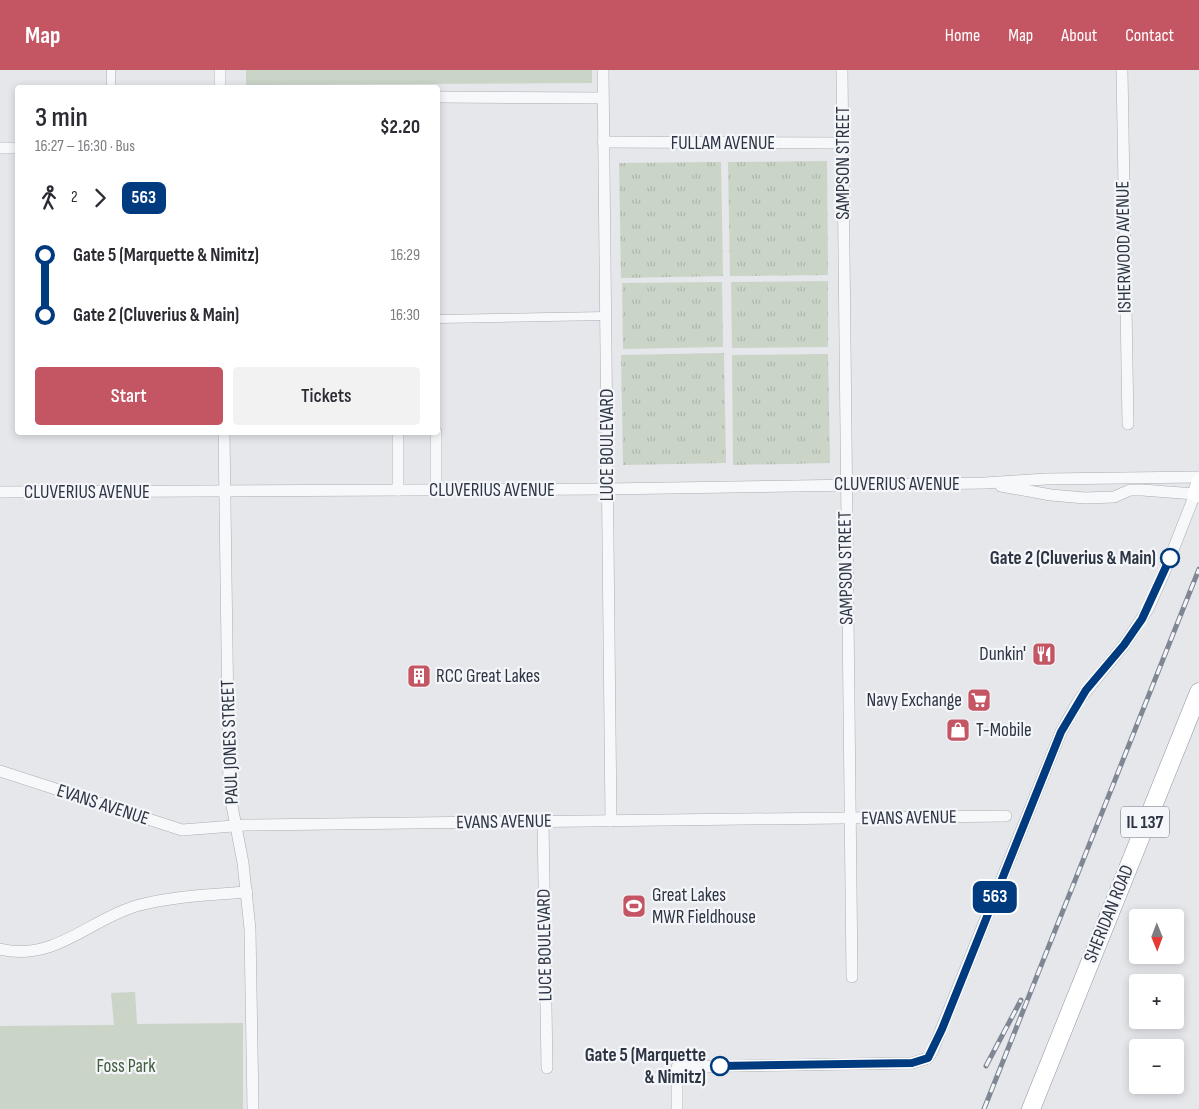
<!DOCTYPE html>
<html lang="en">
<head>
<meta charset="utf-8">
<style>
	:root { --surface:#fff; --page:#f2f2f3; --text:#2b2b33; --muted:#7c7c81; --accent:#c45663 }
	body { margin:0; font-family:"Sofia Sans Condensed",sans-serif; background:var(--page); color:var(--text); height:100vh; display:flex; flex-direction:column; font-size:19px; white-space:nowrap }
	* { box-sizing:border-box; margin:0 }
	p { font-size:16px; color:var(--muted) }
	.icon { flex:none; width:28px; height:28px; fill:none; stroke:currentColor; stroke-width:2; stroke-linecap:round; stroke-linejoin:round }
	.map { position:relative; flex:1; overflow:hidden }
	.panel { position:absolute; left:15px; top:15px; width:425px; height:350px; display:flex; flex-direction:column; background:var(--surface); border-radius:5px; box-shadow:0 2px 8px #0003 }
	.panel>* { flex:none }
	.badge { padding:0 10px; border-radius:8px; font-size:18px; line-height:32px }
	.needle { width:32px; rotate:179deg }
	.fabs { position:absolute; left:1129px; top:839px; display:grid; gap:10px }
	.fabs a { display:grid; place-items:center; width:55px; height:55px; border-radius:5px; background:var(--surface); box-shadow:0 2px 8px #0003; font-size:25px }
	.map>.badge { position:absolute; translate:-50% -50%; box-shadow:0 0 0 2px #fff }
	.legs { display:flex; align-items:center; gap:8px; height:55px; padding:0 20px; font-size:16px }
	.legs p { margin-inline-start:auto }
	.overview { display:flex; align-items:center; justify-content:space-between; height:85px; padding:0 20px }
	h1 { font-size:28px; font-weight:600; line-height:38px }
	.button { display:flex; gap:10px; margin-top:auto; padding:10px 20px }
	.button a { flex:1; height:58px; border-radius:5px; background:var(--accent); color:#fff; font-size:20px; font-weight:600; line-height:58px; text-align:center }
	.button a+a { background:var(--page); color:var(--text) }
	ul { padding:0 20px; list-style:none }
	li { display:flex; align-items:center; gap:18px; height:60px; font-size:19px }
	li i { display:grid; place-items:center; width:8px; height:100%; margin:0 6px; background:currentColor }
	li i::after { content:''; width:12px; height:12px; margin:-6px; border:4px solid; border-radius:50%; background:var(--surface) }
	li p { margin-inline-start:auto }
	li:first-child i { background:linear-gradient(#0000 50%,currentColor 0) }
	li:last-child i { background:linear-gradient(currentColor 50%,#0000 0) }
	header { display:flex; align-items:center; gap:30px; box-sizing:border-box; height:70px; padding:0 25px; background:var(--accent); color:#fff }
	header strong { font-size:24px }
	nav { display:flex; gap:28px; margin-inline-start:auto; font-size:18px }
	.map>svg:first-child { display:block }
	.grass { fill:url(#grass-tufts) }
	.park { fill:#cad4c7 }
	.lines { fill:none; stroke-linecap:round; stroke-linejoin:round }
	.pedestrian-casing { stroke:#aaaeb5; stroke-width:9 }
	.minor-casing { stroke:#aaaeb5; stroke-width:12 }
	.secondary-casing { stroke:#aaaeb5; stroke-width:16 }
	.trunk-casing { stroke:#8d94a1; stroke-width:19 }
	.pedestrian { stroke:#f7f8fa; stroke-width:8 }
	.minor { stroke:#f7f8fa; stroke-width:11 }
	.secondary { stroke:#fff; stroke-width:15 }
	.trunk { stroke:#fff; stroke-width:18 }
	.rail-casing { stroke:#7f8694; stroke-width:5 }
	.rail { stroke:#f4f6f9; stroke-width:3; stroke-dasharray:9; stroke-linecap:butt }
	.line-1-casing { stroke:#fff; stroke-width:11 }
	.line-1 { stroke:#003b80; stroke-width:8 }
	.stop-1-dot { fill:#fff; stroke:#003b80; stroke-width:2.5 }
	.labels { text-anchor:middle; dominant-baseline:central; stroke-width:4.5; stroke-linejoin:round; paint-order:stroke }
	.shield { fill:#f4f6f9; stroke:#696e7a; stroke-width:1 }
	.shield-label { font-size:18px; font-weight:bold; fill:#2d3443 }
	.street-label { font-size:19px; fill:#2d3443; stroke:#f4f6f9 }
	.stop-label { font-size:19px; font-weight:bold; fill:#2d3443; stroke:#f4f6f9; text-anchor:end }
	.poi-label { font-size:19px; fill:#2d3443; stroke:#f4f6f9; text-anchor:start }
	.park-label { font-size:19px; fill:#415d3c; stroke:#f4f6f9 }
</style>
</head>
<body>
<header>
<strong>Map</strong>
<nav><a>Home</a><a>Map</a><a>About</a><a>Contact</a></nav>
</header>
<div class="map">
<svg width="1199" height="1039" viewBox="0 0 1199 1039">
	<defs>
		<pattern id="grass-tufts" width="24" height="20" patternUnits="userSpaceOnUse" patternTransform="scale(1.25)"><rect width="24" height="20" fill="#cad4c7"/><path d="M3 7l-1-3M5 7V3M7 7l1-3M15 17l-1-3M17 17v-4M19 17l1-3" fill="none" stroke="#aeb7ac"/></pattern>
	</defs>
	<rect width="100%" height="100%" fill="#e5e7eb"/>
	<g class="grass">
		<polygon points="827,91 828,205 730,206 728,92"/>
		<polygon points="721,92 723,206 621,208 619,93"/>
		<polygon points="828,211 828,277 732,278 731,212"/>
		<polygon points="722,212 723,277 623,279 622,213"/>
		<polygon points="724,283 726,393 623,395 621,285"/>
		<polygon points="828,284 830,393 733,395 732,285"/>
	</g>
	<g class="park">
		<polygon points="246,0 592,0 592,13 246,15"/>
		<polygon points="135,922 137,954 243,953 243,1039 0,1039 0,956 114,955 111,923"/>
	</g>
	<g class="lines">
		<g class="pedestrian-casing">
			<g id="pedestrian">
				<polyline points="111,0 111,18"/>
				<polyline points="438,249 605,246"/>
			</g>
		</g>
		<g class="minor-casing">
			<g id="minor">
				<polyline points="220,0 220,18"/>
				<polyline points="603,0 611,751"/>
				<polyline points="842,0 852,907"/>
				<polyline points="1122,0 1128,354"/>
				<polyline points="438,27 603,28"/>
				<polyline points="603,72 843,73"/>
				<polyline points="0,78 18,78"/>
				<polyline points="224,362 229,720 243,793 250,859 253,1039"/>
				<polyline points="398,362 398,420"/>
				<polyline points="436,420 436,362"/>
				<polyline points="0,422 607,419 985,413 1046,409 1199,407"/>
				<polyline points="0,701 182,760 246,755 1006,746"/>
				<polyline points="543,751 547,998"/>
				<path d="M0 879C54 892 87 851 136 836 172 826 209 825 247 822"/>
				<polyline points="677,1039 677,997 912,993 928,988 932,982 1061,662 1079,630 1124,575 1148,539 1164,503 1195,424 1142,420 1130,420 1114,427 1085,428 1051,425 1001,416"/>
			</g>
		</g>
		<g class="secondary-casing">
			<polyline id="secondary" points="1199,412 1195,424 1199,425"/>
		</g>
		<g class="trunk-casing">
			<polyline id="trunk" points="1031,1039 1199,622"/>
		</g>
		<use href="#pedestrian" class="pedestrian"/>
		<use href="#minor" class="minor"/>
		<use href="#secondary" class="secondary"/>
		<use href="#trunk" class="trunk"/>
		<g class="rail-casing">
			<g id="rail">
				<polyline points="986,996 1021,930"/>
				<polyline points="984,1039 1199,499"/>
			</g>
		</g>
		<use href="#rail" class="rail"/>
	</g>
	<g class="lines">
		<g class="line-1-casing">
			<polyline id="line-1" points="720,996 912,993 928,988 942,959 1061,662 1086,620 1124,575 1142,549 1170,488"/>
		</g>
		<use href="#line-1" class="line-1"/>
	</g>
	<defs>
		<g id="restaurant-square" transform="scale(1.25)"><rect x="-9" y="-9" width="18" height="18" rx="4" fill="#c45663" stroke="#f4f6f9"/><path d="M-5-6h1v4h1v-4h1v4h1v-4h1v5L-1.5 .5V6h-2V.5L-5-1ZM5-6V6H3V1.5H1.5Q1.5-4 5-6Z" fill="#fff"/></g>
		<g id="building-square" transform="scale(1.25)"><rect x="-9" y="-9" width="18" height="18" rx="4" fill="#c45663" stroke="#f4f6f9"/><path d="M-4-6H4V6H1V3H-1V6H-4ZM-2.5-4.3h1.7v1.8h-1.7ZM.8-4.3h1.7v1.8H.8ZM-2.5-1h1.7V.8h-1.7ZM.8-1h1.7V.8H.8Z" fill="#fff"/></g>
		<g id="supermarket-square" transform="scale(1.25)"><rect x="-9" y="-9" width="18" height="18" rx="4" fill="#c45663" stroke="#f4f6f9"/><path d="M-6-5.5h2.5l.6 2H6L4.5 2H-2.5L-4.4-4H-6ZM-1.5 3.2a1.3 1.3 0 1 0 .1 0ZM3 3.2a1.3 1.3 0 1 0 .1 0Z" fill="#fff"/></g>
		<g id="shop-square" transform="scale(1.25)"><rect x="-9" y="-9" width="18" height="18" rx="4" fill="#c45663" stroke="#f4f6f9"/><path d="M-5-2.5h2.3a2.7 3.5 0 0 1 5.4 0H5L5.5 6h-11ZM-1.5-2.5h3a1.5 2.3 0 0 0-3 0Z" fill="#fff"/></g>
		<g id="stadium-square" transform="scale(1.25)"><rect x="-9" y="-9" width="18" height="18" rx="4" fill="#c45663" stroke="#f4f6f9"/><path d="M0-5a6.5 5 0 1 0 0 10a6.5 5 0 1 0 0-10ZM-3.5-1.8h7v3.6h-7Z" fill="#fff"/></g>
	</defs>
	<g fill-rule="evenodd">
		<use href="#restaurant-square" x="1044" y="584"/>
		<use href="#building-square" x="419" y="606"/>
		<use href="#supermarket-square" x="979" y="630"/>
		<use href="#shop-square" x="958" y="660"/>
		<use href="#stadium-square" x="634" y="836"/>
	</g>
	<g class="stop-1-dot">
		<circle cx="1170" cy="488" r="9"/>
		<circle cx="720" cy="996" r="9"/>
	</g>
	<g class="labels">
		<rect class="shield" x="1121" y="736.5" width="48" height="31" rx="4"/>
		<g class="shield-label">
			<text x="1145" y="752">IL 137</text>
		</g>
		<g class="street-label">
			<text x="723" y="73">FULLAM AVENUE</text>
			<text transform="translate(843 93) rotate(-90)">SAMPSON STREET</text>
			<text transform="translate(1124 177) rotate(-91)">ISHERWOOD AVENUE</text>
			<text transform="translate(607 375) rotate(-90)">LUCE BOULEVARD</text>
			<text x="897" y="414">CLUVERIUS AVENUE</text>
			<text x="492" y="420">CLUVERIUS AVENUE</text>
			<text x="87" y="422">CLUVERIUS AVENUE</text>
			<text transform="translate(846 498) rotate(-91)">SAMPSON STREET</text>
			<text transform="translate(230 672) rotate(-92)">PAUL JONES STREET</text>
			<text transform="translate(103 735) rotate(18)">EVANS AVENUE</text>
			<text transform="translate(909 748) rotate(-1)">EVANS AVENUE</text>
			<text transform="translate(504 752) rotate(-1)">EVANS AVENUE</text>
			<text transform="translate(1109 844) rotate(-68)">SHERIDAN ROAD</text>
			<text transform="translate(545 875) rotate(-91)">LUCE BOULEVARD</text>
		</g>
		<g class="stop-label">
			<text x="1156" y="488">Gate 2 (Cluverius &amp; Main)</text>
			<text x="706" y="985">Gate 5 (Marquette<tspan x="706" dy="22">&amp; Nimitz)</tspan></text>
		</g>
		<g class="poi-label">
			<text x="1026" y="584" text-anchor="end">Dunkin'</text>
			<text x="436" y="606">RCC Great Lakes</text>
			<text x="962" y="630" text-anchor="end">Navy Exchange</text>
			<text x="976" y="660">T-Mobile</text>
			<text x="652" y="825">Great Lakes<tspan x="652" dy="22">MWR Fieldhouse</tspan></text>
		</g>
		<g class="park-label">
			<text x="126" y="996">Foss Park</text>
		</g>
	</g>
</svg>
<div class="fabs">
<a><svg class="needle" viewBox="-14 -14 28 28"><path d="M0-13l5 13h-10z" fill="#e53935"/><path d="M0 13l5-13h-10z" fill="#7c7c81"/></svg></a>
<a>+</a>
<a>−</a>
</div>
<b class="badge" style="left:995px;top:827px;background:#003b80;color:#fff">563</b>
<section class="panel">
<div class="overview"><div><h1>3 min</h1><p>16:27 – 16:30 · Bus</p></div><b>$2.20</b></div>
<div class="legs"><svg class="icon" aria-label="walk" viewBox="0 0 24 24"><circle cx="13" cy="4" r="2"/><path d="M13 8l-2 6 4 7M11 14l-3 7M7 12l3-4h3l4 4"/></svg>2<svg class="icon" aria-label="forward" viewBox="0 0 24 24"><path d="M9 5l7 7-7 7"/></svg><b class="badge" style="background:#003b80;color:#fff">563</b></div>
<ul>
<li><i style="color:#003b80"></i><b>Gate 5 (Marquette &amp; Nimitz)</b><p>16:29</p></li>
<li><i style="color:#003b80"></i><b>Gate 2 (Cluverius &amp; Main)</b><p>16:30</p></li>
</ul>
<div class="button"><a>Start</a><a>Tickets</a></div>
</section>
</div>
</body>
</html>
